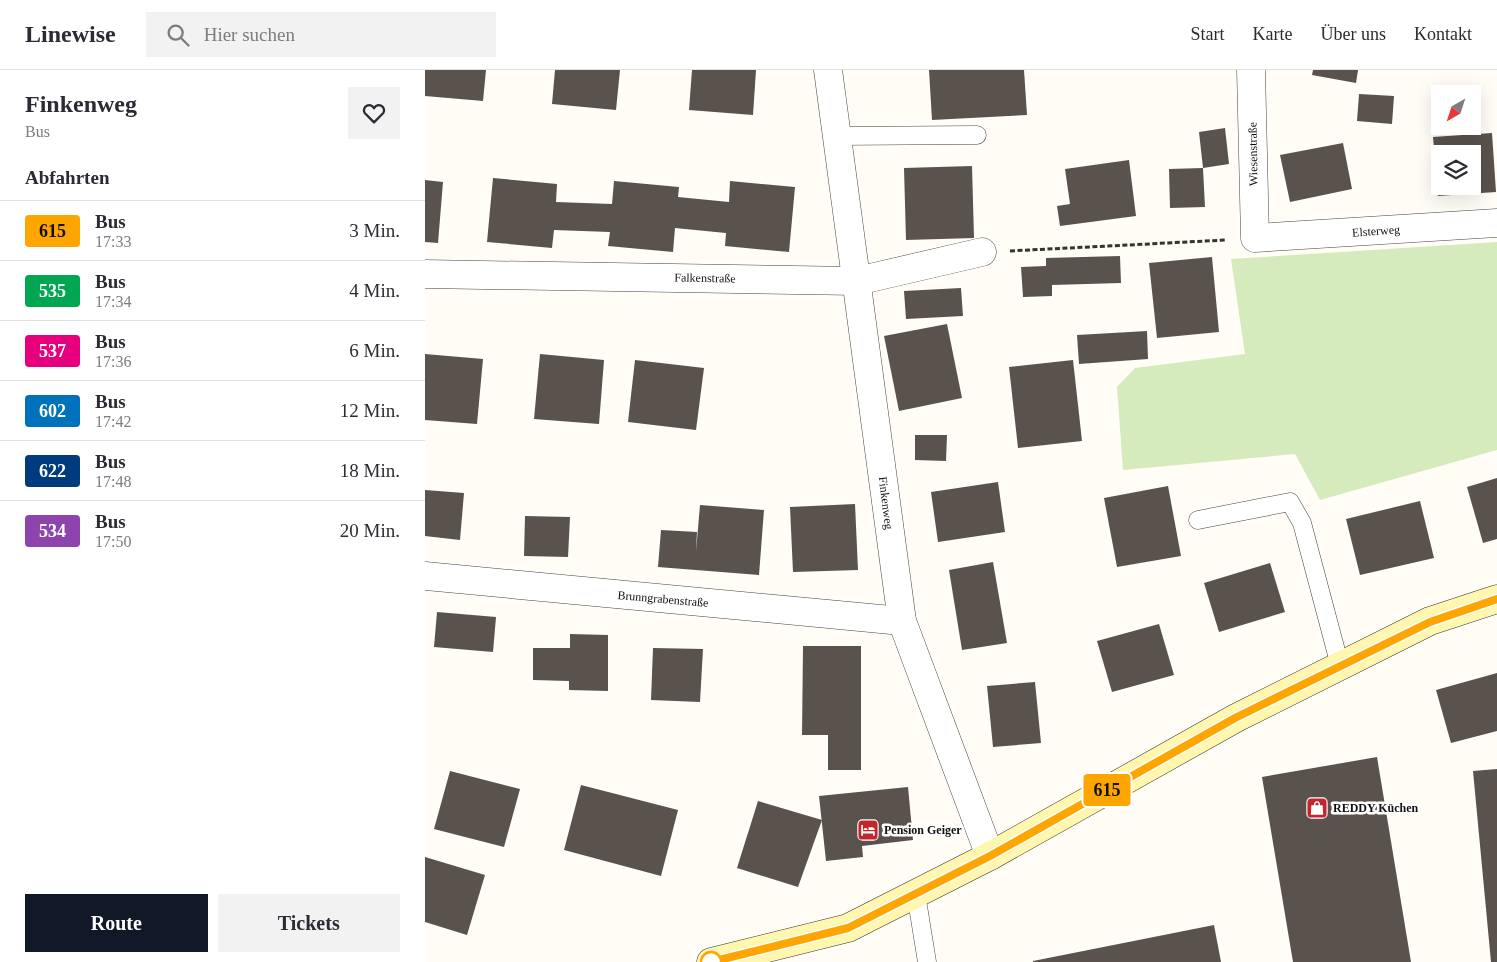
<!DOCTYPE html>
<html lang="de">
<head>
<meta charset="utf-8">
<style>
	:root { --surface:#fff; --page:#f2f2f3; --text:#2b2b33; --muted:#7c7c81; --line:#e1e1e2; --accent:#111827 }
	body { margin:0; font-family:"Times New Roman",serif; background:var(--page); color:var(--text); height:100vh; display:flex; flex-direction:column; font-size:19px; white-space:nowrap }
	* { box-sizing:border-box; margin:0 }
	p { font-size:16px; color:var(--muted) }
	.icon { flex:none; width:28px; height:28px; fill:none; stroke:currentColor; stroke-width:2; stroke-linecap:round; stroke-linejoin:round }
	.map { position:relative; flex:1; overflow:hidden }
	.side { display:flex; flex-direction:column; background:var(--surface); width:425px }
	.side>* { flex:none }
	.badge { padding:0 10px; border-radius:4px; font-size:18px; line-height:32px }
	.needle { width:32px; rotate:219deg }
	.fabs { position:absolute; left:1006px; top:15px; display:grid; gap:10px }
	.fabs a { display:grid; place-items:center; width:50px; height:50px; border-radius:0px; background:var(--surface); box-shadow:0 5px 20px #0002; font-size:25px }
	.map>.badge { position:absolute; translate:-50% -50%; box-shadow:0 0 0 2px #fff }
	h2 { padding:0 25px; font-size:19px; line-height:45px }
	.round { display:grid; place-items:center; flex:none; width:52px; height:52px; border-radius:0px; background:var(--page) }
	.head { display:flex; align-items:center; justify-content:space-between; height:85px; padding:0 25px }
	h1 { font-size:24px; font-weight:600; line-height:38px }
	.button { display:flex; gap:10px; margin-top:auto; padding:10px 25px }
	.button a { flex:1; height:58px; border-radius:0px; background:var(--accent); color:#fff; font-size:20px; font-weight:600; line-height:58px; text-align:center }
	.button a+a { background:var(--page); color:var(--text) }
	ul { padding:0; list-style:none }
	li { display:flex; align-items:center; gap:15px; height:60px; padding:0 25px; border-top:1px solid var(--line) }
	li div { flex:1 }
	li b { display:block; font-size:19px }
	li em { font-style:normal }
	li .badge { min-width:55px; font-weight:700; text-align:center }
	header { display:flex; align-items:center; gap:30px; box-sizing:border-box; height:70px; padding:0 25px; background:var(--surface); border-bottom:1px solid var(--line) }
	header strong { font-size:24px }
	nav { display:flex; gap:28px; margin-inline-start:auto; font-size:18px }
	.search { width:350px; height:45px; background:var(--page); display:flex; align-items:center; gap:12px; box-sizing:border-box; padding:0 18px; border-radius:0px; color:var(--muted); font-size:19px }
	main { display:flex; flex:1; min-height:0 }
	.map>svg:first-child { display:block }
	.green { fill:#d5ebbd }
	.building { fill:#5a524d; fill-rule:evenodd }
	.lines { fill:none; stroke-linecap:round; stroke-linejoin:round }
	.lane-casing { stroke:#444; stroke-width:19 }
	.street-casing { stroke:#444; stroke-width:29 }
	.secondary-casing { stroke:#333; stroke-width:29 }
	.path { stroke:#333; stroke-width:3; stroke-dasharray:5 2.5; stroke-linecap:butt }
	.lane { stroke:#fff; stroke-width:18 }
	.street { stroke:#fff; stroke-width:28 }
	.secondary { stroke:#fff6b0; stroke-width:28 }
	.line-casing { stroke:#fff; stroke-width:11 }
	.line { stroke:#ffa500; stroke-width:8 }
	.stop-dot { fill:#fff; stroke:#ffa500; stroke-width:2.5 }
	.labels { text-anchor:middle; dominant-baseline:central; stroke-width:5; stroke-linejoin:round; paint-order:stroke }
	.street-label { font-size:12px; fill:#111; stroke:#fff }
	.poi-label { font-size:12px; font-weight:bold; fill:#111; stroke:#fff; text-anchor:start }
</style>
</head>
<body>
<header>
<strong>Linewise</strong>
<div class="search"><svg class="icon" aria-label="search" viewBox="0 0 24 24"><circle cx="10" cy="10" r="6"/><path d="M15 15l6 6"/></svg>Hier suchen</div>
<nav><a>Start</a><a>Karte</a><a>Über uns</a><a>Kontakt</a></nav>
</header>
<main>
<section class="side">
<div class="head"><div><h1>Finkenweg</h1><p>Bus</p></div><a class="round"><svg class="icon" aria-label="heart" viewBox="0 0 24 24"><path d="M12 20l-8-8c-3-5 5-10 8-4 3-6 11-1 8 4z"/></svg></a></div>
<h2>Abfahrten</h2>
<ul>
<li><span class="badge" style="background:#ffa500;color:#111">615</span><div><b>Bus</b><p>17:33</p></div><em>3 Min.</em></li>
<li><span class="badge" style="background:#00a651;color:#fff">535</span><div><b>Bus</b><p>17:34</p></div><em>4 Min.</em></li>
<li><span class="badge" style="background:#e6007e;color:#fff">537</span><div><b>Bus</b><p>17:36</p></div><em>6 Min.</em></li>
<li><span class="badge" style="background:#0072bc;color:#fff">602</span><div><b>Bus</b><p>17:42</p></div><em>12 Min.</em></li>
<li><span class="badge" style="background:#003b80;color:#fff">622</span><div><b>Bus</b><p>17:48</p></div><em>18 Min.</em></li>
<li><span class="badge" style="background:#8e44ad;color:#fff">534</span><div><b>Bus</b><p>17:50</p></div><em>20 Min.</em></li>
</ul>
<div class="button"><a>Route</a><a>Tickets</a></div>
</section>
<div class="map">
<svg width="1072" height="892" viewBox="0 0 1072 892">
	<rect width="100%" height="100%" fill="#fffdf5"/>
	<polygon class="green" points="1072,172 1072,380 895,430 870,384 698,400 692,317 710,298 820,284 806,189"/>
	<g class="building">
		<polygon points="0,0 61,0 58,31 0,26"/>
		<polygon points="130,0 195,0 191,40 127,34"/>
		<polygon points="267,0 331,0 328,45 264,40"/>
		<polygon points="504,0 599,0 602,45 507,50"/>
		<polygon points="888,0 933,0 931,13 887,5"/>
		<polygon points="934,24 969,26 967,54 932,51"/>
		<polygon points="800,58 804,94 778,98 774,62"/>
		<path d="M1067 63 1071 122 1013 126 1008 67ZM1015 84H1048V116H1015Z"/>
		<polygon points="918,73 927,119 865,132 855,85"/>
		<polygon points="704,90 711,146 635,156 632,136 645,134 640,99"/>
		<polygon points="547,96 549,168 481,170 479,98"/>
		<polygon points="778,98 780,137 745,138 744,99"/>
		<polygon points="68,108 132,114 131,132 187,134 189,111 254,117 253,127 304,132 305,111 370,117 364,182 300,176 301,163 250,158 248,182 183,176 185,162 129,160 127,178 62,172"/>
		<polygon points="0,110 18,112 13,173 0,172"/>
		<polygon points="695,186 696,213 627,215 627,226 598,227 596,197 621,196 621,188"/>
		<polygon points="787,187 794,262 732,268 724,193"/>
		<polygon points="536,218 538,246 481,249 479,221"/>
		<polygon points="522,254 537,328 474,341 459,266"/>
		<polygon points="722,261 723,289 654,294 652,265"/>
		<polygon points="0,284 58,289 52,354 0,350"/>
		<polygon points="115,284 179,290 174,354 109,349"/>
		<polygon points="210,290 279,298 271,360 203,352"/>
		<polygon points="648,290 657,371 593,378 584,297"/>
		<polygon points="490,365 522,365 521,391 490,390"/>
		<polygon points="1072,408 1072,469 1058,473 1042,417"/>
		<polygon points="573,412 580,462 513,472 506,422"/>
		<polygon points="743,416 756,486 692,497 679,428"/>
		<polygon points="0,420 39,423 35,470 0,466"/>
		<polygon points="995,431 1009,488 935,505 921,449"/>
		<polygon points="430,434 433,500 368,502 365,437"/>
		<polygon points="275,435 339,440 334,505 233,497 236,460 272,462 271,482"/>
		<polygon points="100,446 145,447 143,487 99,486"/>
		<polygon points="568,492 582,573 537,580 524,500"/>
		<polygon points="845,493 860,542 794,562 779,513"/>
		<polygon points="12,542 71,547 68,582 9,577"/>
		<polygon points="734,554 749,605 687,622 672,571"/>
		<polygon points="145,564 183,565 183,621 144,620 144,611 108,610 108,578 145,578"/>
		<polygon points="378,576 436,576 436,700 403,700 403,665 377,665"/>
		<polygon points="228,578 278,579 275,632 226,630"/>
		<polygon points="1072,603 1072,661 1026,673 1011,620"/>
		<polygon points="610,612 616,673 568,677 562,616"/>
		<polygon points="952,687 986,892 868,892 837,707"/>
		<polygon points="1072,699 1072,892 1066,892 1048,701"/>
		<polygon points="25,701 95,719 79,777 9,759"/>
		<polygon points="156,715 253,740 236,806 139,780"/>
		<polygon points="483,717 488,770 437,776 438,787 401,791 394,726"/>
		<polygon points="333,731 397,750 373,817 312,798"/>
		<polygon points="0,787 60,805 42,865 0,852"/>
		<polygon points="789,855 796,892 608,892 608,891"/>
	</g>
	<g class="lines">
		<g class="lane-casing">
			<g id="lane">
				<polyline points="412,66 552,65"/>
				<polyline points="773,450 865,432 877,453 915,596"/>
				<polyline points="491,824 502,892"/>
			</g>
		</g>
		<g class="street-casing">
			<g id="street">
				<polyline points="403,0 477,551 565,786"/>
				<polyline points="826,0 830,168 1072,153"/>
				<polyline points="0,204 432,211 557,182"/>
				<polyline points="0,506 477,551"/>
			</g>
		</g>
		<g class="secondary-casing">
			<polyline id="secondary" points="286,892 423,858 565,786 811,648 1005,551 1072,529"/>
		</g>
		<polyline class="path" points="585,181 801,170"/>
		<use href="#lane" class="lane"/>
		<use href="#street" class="street"/>
		<use href="#secondary" class="secondary"/>
	</g>
	<g class="lines">
		<g class="line-casing">
			<polyline id="line" points="286,892 423,858 565,786 810,648 1005,552 1072,529"/>
		</g>
		<use href="#line" class="line"/>
	</g>
	<defs>
		<g id="shop-square" transform="scale(1.125)"><rect x="-9" y="-9" width="18" height="18" rx="4" fill="#c4262e" stroke="#fff"/><path d="M-5-2.5h2.3a2.7 3.5 0 0 1 5.4 0H5L5.5 6h-11ZM-1.5-2.5h3a1.5 2.3 0 0 0-3 0Z" fill="#fff"/></g>
		<g id="hotel-square" transform="scale(1.125)"><rect x="-9" y="-9" width="18" height="18" rx="4" fill="#c4262e" stroke="#fff"/><path d="M-6-4.5h1.5V1H6V5H4.5V3h-9V5H-6ZM-4 0a1.8 1.8 0 1 1 3.6 0ZM.5 0V-2.5h3Q6-2.5 6 0Z" fill="#fff"/></g>
	</defs>
	<g fill-rule="evenodd">
		<use href="#shop-square" x="892" y="738"/>
		<use href="#hotel-square" x="443" y="760"/>
	</g>
	<circle class="stop-dot" cx="286" cy="892" r="10"/>
	<g class="labels">
		<g class="street-label">
			<text transform="translate(828 84) rotate(-91)">Wiesenstraße</text>
			<text transform="translate(951 161) rotate(-4)">Elsterweg</text>
			<text transform="translate(280 208) rotate(1)">Falkenstraße</text>
			<text transform="translate(461 433) rotate(83)">Finkenweg</text>
			<text transform="translate(238 529) rotate(5)">Brunngrabenstraße</text>
		</g>
		<g class="poi-label">
			<text x="908" y="738">REDDY Küchen</text>
			<text x="459" y="760">Pension Geiger</text>
		</g>
	</g>
</svg>
<div class="fabs">
<a><svg class="needle" viewBox="-14 -14 28 28"><path d="M0-13l5 13h-10z" fill="#e53935"/><path d="M0 13l5-13h-10z" fill="#7c7c81"/></svg></a>
<a><svg class="icon" aria-label="layers" viewBox="0 0 24 24"><path d="M12 4l9 5-9 5-9-5zM3 14l9 5 9-5"/></svg></a>
</div>
<b class="badge" style="left:682px;top:720px;background:#ffa500;color:#111">615</b>
</div>
</main>
</body>
</html>
